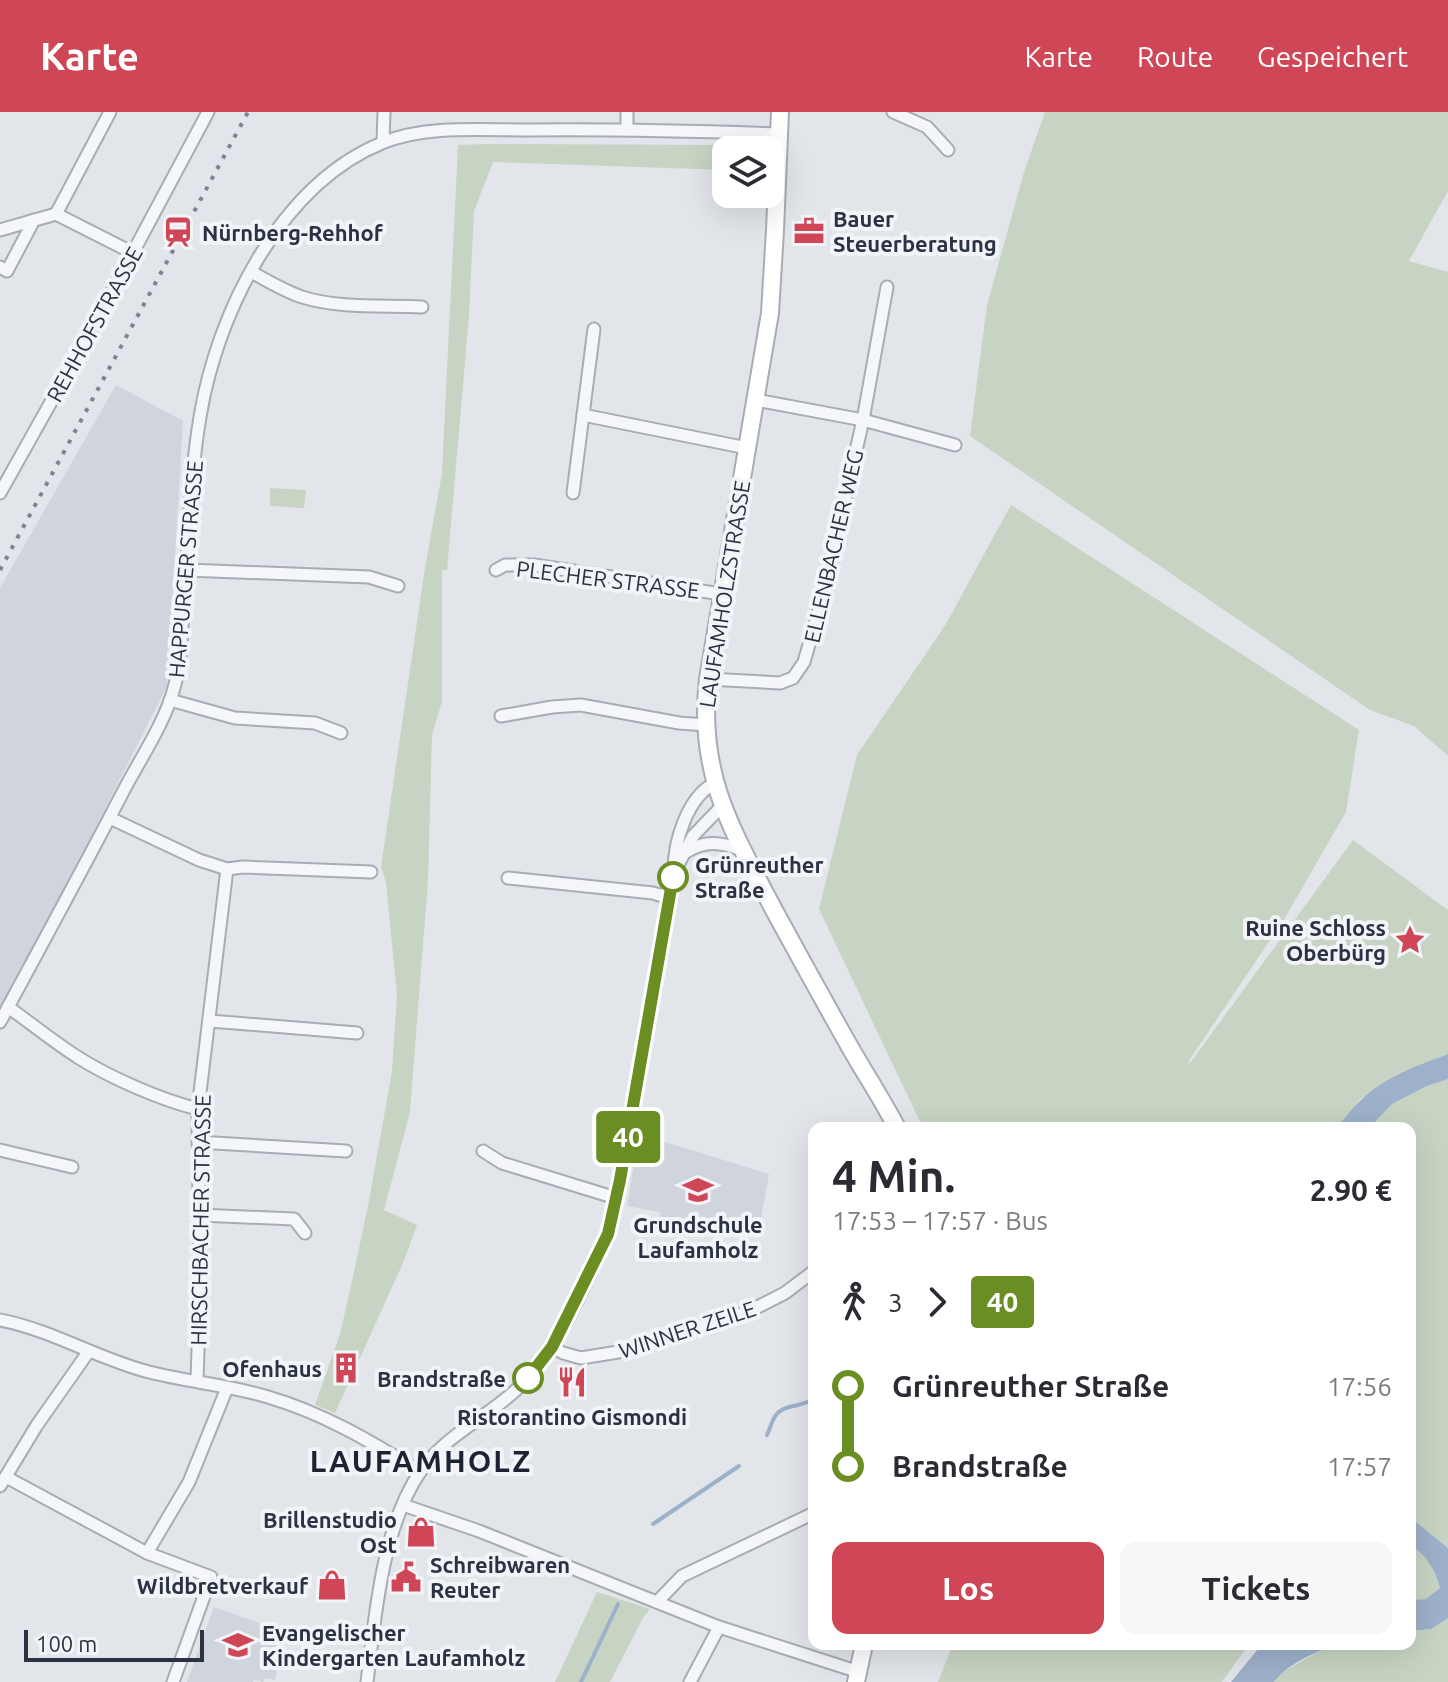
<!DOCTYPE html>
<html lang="de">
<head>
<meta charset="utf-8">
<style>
	:root { --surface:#fff; --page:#f7f7f7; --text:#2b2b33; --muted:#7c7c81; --accent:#cf4757 }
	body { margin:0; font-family:Ubuntu,sans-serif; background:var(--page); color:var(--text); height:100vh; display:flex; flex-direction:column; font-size:30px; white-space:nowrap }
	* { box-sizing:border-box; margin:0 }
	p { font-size:26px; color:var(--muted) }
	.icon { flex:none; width:44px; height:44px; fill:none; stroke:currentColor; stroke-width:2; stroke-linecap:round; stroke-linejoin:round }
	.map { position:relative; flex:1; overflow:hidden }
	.sheet { position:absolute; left:808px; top:1010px; width:608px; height:528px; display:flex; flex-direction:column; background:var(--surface); border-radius:16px; box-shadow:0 8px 32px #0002 }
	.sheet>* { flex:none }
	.badge { padding:0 16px; border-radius:6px; font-size:28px; line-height:52px }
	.tools { position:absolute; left:712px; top:24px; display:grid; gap:16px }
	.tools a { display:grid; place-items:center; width:72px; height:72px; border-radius:16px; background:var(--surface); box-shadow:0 8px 32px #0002; font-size:40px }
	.scale { position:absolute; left:24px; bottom:20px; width:180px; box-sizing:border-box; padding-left:8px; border:4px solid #2a3243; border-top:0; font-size:22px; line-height:28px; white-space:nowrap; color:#2a3243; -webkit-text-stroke:6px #f2f4f8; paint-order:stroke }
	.map>.badge { position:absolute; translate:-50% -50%; box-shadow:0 0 0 4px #fff }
	.legs { display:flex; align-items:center; gap:12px; height:88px; padding:0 24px; font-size:26px }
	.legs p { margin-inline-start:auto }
	.head { display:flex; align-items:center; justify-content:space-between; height:136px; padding:0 24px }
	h1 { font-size:44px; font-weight:700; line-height:60px }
	.action { display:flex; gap:16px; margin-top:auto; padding:16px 24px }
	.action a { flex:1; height:92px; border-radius:16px; background:var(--accent); color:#fff; font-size:32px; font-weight:700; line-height:92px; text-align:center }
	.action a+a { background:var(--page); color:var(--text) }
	ul { padding:0 24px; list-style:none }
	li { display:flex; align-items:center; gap:28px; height:80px; font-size:30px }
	li i { display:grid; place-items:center; width:12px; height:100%; margin:0 10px; background:currentColor }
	li i::after { content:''; width:20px; height:20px; margin:-10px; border:6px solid; border-radius:50%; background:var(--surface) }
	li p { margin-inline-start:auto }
	li:first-child i { background:linear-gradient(#0000 50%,currentColor 0) }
	li:last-child i { background:linear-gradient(currentColor 50%,#0000 0) }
	header { display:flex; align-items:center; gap:48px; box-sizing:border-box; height:112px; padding:0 40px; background:var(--accent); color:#fff }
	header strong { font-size:38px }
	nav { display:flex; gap:44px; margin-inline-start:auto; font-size:28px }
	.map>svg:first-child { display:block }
	.built { fill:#d0d4dc }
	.green { fill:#c7d4c3 }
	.water { fill:#9db1ca }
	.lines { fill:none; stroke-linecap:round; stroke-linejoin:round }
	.stream { stroke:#9db1ca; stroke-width:4 }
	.street-casing { stroke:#a7acb5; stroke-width:15 }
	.secondary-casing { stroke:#a7acb5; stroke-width:20 }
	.street { stroke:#f5f6f9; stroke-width:11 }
	.secondary { stroke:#fff; stroke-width:16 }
	.rail { stroke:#7b8494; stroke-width:4; stroke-dasharray:4 8; stroke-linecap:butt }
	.line-1-casing { stroke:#fff; stroke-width:18 }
	.line-1 { stroke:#6b8e23; stroke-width:12 }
	.stop-1-dot { fill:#fff; stroke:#6b8e23; stroke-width:4 }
	.labels { text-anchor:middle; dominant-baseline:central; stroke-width:8; stroke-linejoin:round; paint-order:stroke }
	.poi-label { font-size:22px; font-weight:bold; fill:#2a3243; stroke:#f2f4f8; text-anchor:start }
	.street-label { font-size:22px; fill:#2a3243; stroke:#f2f4f8 }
	.stop-label { font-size:22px; font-weight:bold; fill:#2a3243; stroke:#f2f4f8; text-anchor:start }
	.district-label { font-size:30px; font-weight:bold; letter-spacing:2px; fill:#1c2333; stroke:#f2f4f8 }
</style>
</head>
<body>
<header>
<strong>Karte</strong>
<nav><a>Karte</a><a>Route</a><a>Gespeichert</a></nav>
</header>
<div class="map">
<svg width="1448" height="1570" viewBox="0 0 1448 1570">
	<rect width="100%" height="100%" fill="#e2e5ea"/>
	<g class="built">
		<polygon points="116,273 183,309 167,574 0,905 0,476"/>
		<polygon points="639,1022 769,1062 758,1123 691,1123 672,1120 658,1113 660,1100 627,1094"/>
		<polygon points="214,1495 265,1513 261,1520 279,1527 270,1551 278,1553 275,1568 265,1566 263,1570 254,1567 253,1570 187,1570"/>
	</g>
	<g class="green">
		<polygon points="1045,0 1448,0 1448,79 1409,149 1448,160 1448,644 1414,614 1370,598 970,324 987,193 1024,60"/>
		<polygon points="486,32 732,33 732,38 726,38 726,58 493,50 474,99 469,204 447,458 442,458 442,589 432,623 428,768 410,1000 384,1098 417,1113 403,1151 335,1301 315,1293 340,1222 353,1165 369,1089 392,959 397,883 386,770 381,755 425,456 442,361 458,33"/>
		<polygon points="270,376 306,378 304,396 270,394"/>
		<polygon points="1011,393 1359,618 1346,700 1283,809 1188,950 1190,951 1353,728 1448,798 1448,942 1430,949 1360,987 1337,1016 923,1016 819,797 857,643 946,512"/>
		<polygon points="1448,967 1448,1436 1410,1405 1410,1016 1369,1016 1392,992 1427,974"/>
		<path d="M1410 1433C1427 1442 1434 1459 1440 1476L1427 1487 1410 1488Z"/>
		<polygon points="597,1480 650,1497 643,1506 610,1570 555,1570"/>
		<polygon points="1448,1506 1448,1570 1274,1570 1280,1562 1321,1538 1340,1532 1410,1532 1410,1519 1431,1517"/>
		<polygon points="953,1532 1249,1532 1222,1570 938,1570"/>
	</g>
	<g class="water">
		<path d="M1448 942V967L1427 974 1392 992 1369 1016H1337C1369 971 1398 961 1448 942Z"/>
		<path d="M1410 1405 1448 1436V1506L1431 1517 1410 1519V1488L1426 1487 1440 1476C1435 1458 1426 1442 1410 1433Z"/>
		<path d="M1268 1532H1340C1318 1538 1287 1552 1274 1570H1231L1258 1537Z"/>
	</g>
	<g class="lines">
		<g class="stream">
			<path d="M767 1323C770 1317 772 1308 776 1303 785 1291 803 1296 814 1286"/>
			<polyline points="653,1412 739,1354"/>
			<polyline points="581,1570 618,1492"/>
		</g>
		<g class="street-casing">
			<g id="street">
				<polyline points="893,0 927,15 948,38"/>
				<polyline points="627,18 627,0"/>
				<polyline points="383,30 384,0"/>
				<polyline points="56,102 110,0"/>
				<polyline points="0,118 56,102 133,141"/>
				<polyline points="0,155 7,159 34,108"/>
				<path d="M251 160C268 169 284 179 302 185 340 197 384 193 422 195"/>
				<polyline points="756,288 863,308 955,333"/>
				<polyline points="583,303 747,336"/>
				<polyline points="0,381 98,206 208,0"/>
				<polyline points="573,381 594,217"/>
				<polyline points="187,458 369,465 398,474"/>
				<polyline points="496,458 505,453 534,453 721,482"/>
				<polyline points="708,567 780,571 793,566 804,550 823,484 863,308 887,175"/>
				<polyline points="170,588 235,606 315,611 341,621"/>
				<polyline points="501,604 552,595 581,593 679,611 706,613"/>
				<polyline points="110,706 199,748 227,757 243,755 371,760"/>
				<path d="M686 740C705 728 721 730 742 738"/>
				<polyline points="677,755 693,724 722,694"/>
				<polyline points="508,766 653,781 669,786"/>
				<path d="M8 895C32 912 54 930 79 946 111 966 161 988 198 997"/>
				<polyline points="210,909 357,921"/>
				<path d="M0 910C42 832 84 755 125 676 141 646 166 608 174 576 181 552 181 525 183 500 189 435 189 370 200 305 217 201 280 73 382 31 425 13 481 18 527 18 611 17 695 19 779 22"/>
				<polyline points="198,1030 346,1039"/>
				<polyline points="0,1038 72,1055"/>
				<polyline points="483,1039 502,1051 616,1086"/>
				<polyline points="199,1103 294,1107 305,1121"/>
				<path d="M0 1208C52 1218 98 1247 149 1260 188 1270 229 1273 268 1285 323 1301 372 1330 420 1360"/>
				<polyline points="552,1235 563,1241 581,1246 618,1240 746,1201 785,1181 814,1159"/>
				<polyline points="197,1268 201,1149 199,1103 198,997 227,757"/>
				<polyline points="6,1365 147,1441 211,1465 173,1570"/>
				<polyline points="0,1374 37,1313 89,1239"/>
				<polyline points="403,1393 479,1419 719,1515 859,1560"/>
				<polyline points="147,1441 189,1370 227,1276"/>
				<polyline points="657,1490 682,1464 814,1401"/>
				<path d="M367 1570C375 1504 382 1416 420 1360 444 1324 485 1307 516 1278 553 1245 577 1189 598 1145 618 1103 622 1055 630 1010 645 926 657 842 674 759 674 730 687 685 715 671"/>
				<polyline points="690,1570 719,1515"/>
			</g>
		</g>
		<g class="secondary-casing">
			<g id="secondary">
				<path d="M780 0 775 118 770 201 708 567C697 662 732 718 774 798 799 844 825 891 851 937 866 963 883 989 897 1016"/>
				<polyline points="856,1570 864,1532"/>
			</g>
		</g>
		<use href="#street" class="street"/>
		<use href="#secondary" class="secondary"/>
		<polyline class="rail" points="0,458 248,0"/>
	</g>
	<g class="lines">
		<g class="line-1-casing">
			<polyline id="line-1" points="528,1266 552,1235 608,1122 620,1068 673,765"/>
		</g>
		<use href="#line-1" class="line-1"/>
	</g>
	<defs>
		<g id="office-bare" transform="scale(2.4)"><path d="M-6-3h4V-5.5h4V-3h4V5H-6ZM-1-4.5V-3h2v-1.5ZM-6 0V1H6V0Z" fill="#cf4757" stroke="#f2f4f8" stroke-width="2.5" paint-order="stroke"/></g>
		<g id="station-bare" transform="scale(2.4)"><path d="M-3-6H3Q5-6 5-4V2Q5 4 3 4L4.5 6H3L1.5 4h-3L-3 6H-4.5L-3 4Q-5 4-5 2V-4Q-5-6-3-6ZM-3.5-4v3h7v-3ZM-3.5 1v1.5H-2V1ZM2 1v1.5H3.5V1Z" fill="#cf4757" stroke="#f2f4f8" stroke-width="2.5" paint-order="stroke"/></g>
		<g id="sight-bare" transform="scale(2.4)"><path d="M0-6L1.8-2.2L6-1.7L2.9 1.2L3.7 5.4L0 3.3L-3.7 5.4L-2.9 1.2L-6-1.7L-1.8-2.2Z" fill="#cf4757" stroke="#f2f4f8" stroke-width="2.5" paint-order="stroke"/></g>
		<g id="school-bare" transform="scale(2.4)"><path d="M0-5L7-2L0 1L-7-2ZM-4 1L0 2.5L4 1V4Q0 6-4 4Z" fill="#cf4757" stroke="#f2f4f8" stroke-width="2.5" paint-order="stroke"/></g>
		<g id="building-bare" transform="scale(2.4)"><path d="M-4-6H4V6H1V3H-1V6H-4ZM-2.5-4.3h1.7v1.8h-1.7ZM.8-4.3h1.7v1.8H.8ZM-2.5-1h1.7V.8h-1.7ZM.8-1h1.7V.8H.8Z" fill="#cf4757" stroke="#f2f4f8" stroke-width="2.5" paint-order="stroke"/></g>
		<g id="restaurant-bare" transform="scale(2.4)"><path d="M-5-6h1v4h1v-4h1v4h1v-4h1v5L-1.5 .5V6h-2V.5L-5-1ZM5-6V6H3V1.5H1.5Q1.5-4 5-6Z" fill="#cf4757" stroke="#f2f4f8" stroke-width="2.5" paint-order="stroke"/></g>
		<g id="shop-bare" transform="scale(2.4)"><path d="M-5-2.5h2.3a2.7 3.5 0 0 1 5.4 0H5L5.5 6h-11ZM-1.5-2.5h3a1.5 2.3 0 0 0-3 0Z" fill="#cf4757" stroke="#f2f4f8" stroke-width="2.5" paint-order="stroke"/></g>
		<g id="civic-bare" transform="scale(2.4)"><path d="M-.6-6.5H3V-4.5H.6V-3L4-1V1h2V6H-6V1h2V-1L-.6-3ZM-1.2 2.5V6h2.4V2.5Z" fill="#cf4757" stroke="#f2f4f8" stroke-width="2.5" paint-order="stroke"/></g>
	</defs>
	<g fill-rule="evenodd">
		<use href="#office-bare" x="809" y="119"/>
		<use href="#station-bare" x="178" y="120"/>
		<use href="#sight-bare" x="1410" y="828"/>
		<use href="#school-bare" x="698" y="1078"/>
		<use href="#building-bare" x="346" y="1256"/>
		<use href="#restaurant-bare" x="572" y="1270"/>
		<use href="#shop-bare" x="421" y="1420"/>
		<use href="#civic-bare" x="406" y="1465"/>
		<use href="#shop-bare" x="332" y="1473"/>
		<use href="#school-bare" x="238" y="1533"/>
	</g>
	<g class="stop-1-dot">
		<circle cx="673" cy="765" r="14"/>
		<circle cx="528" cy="1266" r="14"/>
	</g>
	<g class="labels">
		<g class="poi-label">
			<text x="833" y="106">Bauer<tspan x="833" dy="25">Steuerberatung</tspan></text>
			<text x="202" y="120">Nürnberg-Rehhof</text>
			<text x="1386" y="815" text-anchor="end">Ruine Schloss<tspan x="1386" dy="25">Oberbürg</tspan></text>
			<text x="698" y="1112" text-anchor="middle">Grundschule<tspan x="698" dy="25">Laufamholz</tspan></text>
			<text x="322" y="1256" text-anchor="end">Ofenhaus</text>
			<text x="572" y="1304" text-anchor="middle">Ristorantino Gismondi</text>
			<text x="397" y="1407" text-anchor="end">Brillenstudio<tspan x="397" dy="25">Ost</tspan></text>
			<text x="430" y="1452">Schreibwaren<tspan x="430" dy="25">Reuter</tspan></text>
			<text x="308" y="1473" text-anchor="end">Wildbretverkauf</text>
			<text x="262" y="1520">Evangelischer<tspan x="262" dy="25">Kindergarten Laufamholz</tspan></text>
		</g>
		<g class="street-label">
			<text transform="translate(94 212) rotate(-61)">REHHOFSTRASSE</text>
			<text transform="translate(833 434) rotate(-77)">ELLENBACHER WEG</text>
			<text transform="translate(185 457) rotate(-85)">HAPPURGER STRASSE</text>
			<text transform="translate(608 467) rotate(7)">PLECHER STRASSE</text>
			<text transform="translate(724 482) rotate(-81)">LAUFAMHOLZSTRASSE</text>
			<text transform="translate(200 1108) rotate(-89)">HIRSCHBACHER STRASSE</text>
			<text transform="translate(687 1217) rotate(-18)">WINNER ZEILE</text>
		</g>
		<g class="stop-label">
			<text x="695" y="752">Grünreuther<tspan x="695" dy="25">Straße</tspan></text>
			<text x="506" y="1266" text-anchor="end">Brandstraße</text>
		</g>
		<g class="district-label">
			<text x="421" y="1349">LAUFAMHOLZ</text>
		</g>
	</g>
</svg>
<div class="tools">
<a><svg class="icon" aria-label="layers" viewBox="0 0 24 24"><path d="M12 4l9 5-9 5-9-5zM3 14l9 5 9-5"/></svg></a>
</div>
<div class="scale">100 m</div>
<b class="badge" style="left:628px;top:1025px;background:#6b8e23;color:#fff">40</b>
<section class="sheet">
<div class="head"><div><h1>4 Min.</h1><p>17:53 – 17:57 · Bus</p></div><b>2.90 €</b></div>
<div class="legs"><svg class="icon" aria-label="walk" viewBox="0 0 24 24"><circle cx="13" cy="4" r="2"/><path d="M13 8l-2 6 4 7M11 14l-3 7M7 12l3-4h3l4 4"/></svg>3<svg class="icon" aria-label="forward" viewBox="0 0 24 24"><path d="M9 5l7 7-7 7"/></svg><b class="badge" style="background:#6b8e23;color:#fff">40</b></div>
<ul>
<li><i style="color:#6b8e23"></i><b>Grünreuther Straße</b><p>17:56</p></li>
<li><i style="color:#6b8e23"></i><b>Brandstraße</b><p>17:57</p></li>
</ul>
<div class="action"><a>Los</a><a>Tickets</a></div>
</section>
</div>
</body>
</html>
